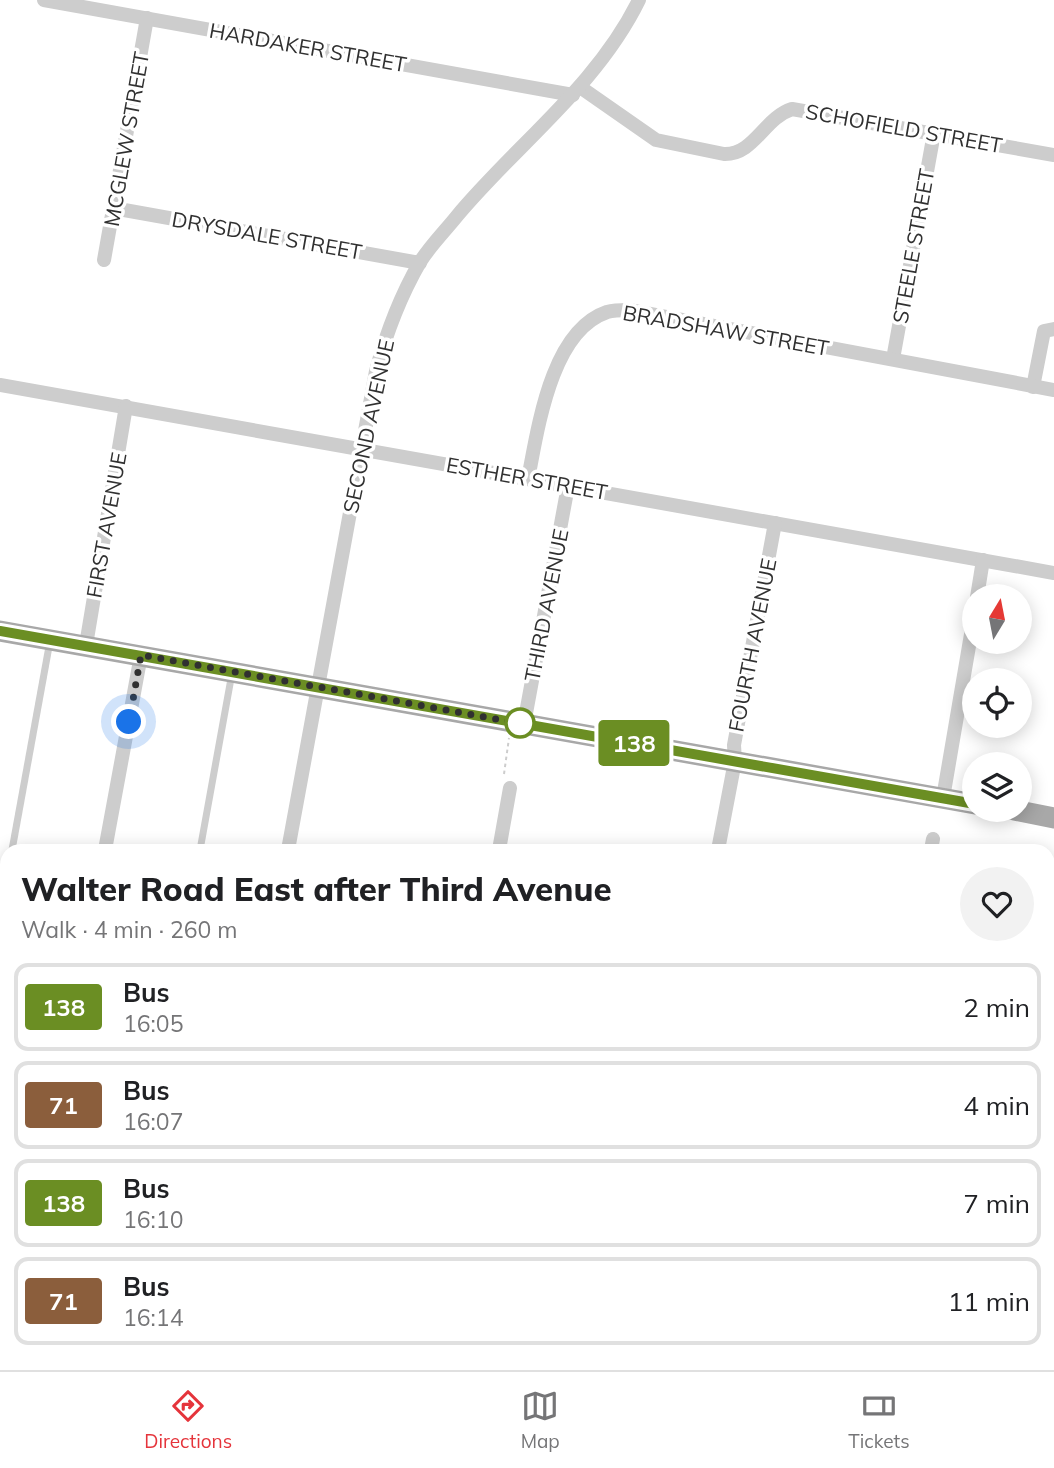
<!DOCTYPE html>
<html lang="en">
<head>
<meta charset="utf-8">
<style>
	:root { --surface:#fff; --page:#f2f2f2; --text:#202124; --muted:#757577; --line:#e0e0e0; --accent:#e5343b }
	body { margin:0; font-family:Mulish,sans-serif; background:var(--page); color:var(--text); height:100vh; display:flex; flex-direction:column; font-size:26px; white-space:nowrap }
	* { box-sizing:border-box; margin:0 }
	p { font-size:23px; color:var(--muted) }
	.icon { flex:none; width:38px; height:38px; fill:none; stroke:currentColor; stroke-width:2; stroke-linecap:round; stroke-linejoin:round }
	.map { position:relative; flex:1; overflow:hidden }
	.details { position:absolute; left:0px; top:844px; width:1055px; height:527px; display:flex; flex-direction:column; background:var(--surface); border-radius:21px 21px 0 0; box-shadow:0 4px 18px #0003 }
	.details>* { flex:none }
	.badge { padding:0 14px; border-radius:5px; font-size:24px; line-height:46px }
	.needle { width:46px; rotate:10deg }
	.controls { position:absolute; left:962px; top:584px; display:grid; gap:14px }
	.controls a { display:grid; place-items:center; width:70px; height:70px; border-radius:50%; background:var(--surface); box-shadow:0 4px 18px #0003; font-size:35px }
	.you { position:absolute; width:35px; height:35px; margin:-18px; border:5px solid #fff; border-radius:50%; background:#1a73e8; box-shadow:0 0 0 10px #1a73e833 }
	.map>.badge { position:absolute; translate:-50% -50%; box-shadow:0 0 0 4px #fff }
	.round { display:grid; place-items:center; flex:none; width:74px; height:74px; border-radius:37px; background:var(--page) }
	.headline { display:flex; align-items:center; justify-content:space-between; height:119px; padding:0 21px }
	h1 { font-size:33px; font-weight:800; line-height:52px }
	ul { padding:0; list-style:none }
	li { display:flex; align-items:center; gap:21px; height:88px; margin:0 14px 10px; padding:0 7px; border:4px solid var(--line); border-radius:14px }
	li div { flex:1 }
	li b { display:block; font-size:26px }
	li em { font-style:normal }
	li .badge { min-width:77px; font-weight:700; text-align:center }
	.tabs { display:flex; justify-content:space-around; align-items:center; height:98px; border-top:2px solid var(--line); background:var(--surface); font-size:19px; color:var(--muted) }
	.tabs a { display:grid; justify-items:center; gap:4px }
	.tabs .on { color:var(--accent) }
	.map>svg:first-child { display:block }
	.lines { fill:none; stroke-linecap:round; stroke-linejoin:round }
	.path { stroke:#cdcdcd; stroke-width:2; stroke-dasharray:3.5 3.5; stroke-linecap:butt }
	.lane { stroke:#cdcdcd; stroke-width:7 }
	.street { stroke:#cdcdcd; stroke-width:14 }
	.primary { stroke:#a8a8a8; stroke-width:21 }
	.line-casing { stroke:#fff; stroke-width:16 }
	.line { stroke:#6b8e23; stroke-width:10 }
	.walk { stroke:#303030; stroke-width:7; stroke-dasharray:0 12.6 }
	.stop-dot { fill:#fff; stroke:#6b8e23; stroke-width:3.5 }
	.labels { text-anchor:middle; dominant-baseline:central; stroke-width:7; stroke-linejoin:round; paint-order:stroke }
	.street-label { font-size:21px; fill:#303030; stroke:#fff }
</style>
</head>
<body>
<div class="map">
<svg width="1054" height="1370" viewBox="0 0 1054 1370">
	<rect width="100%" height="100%" fill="#fff"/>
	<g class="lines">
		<polyline class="path" points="504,774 509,738"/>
		<g class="lane">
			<polyline points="12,850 50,641"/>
			<polyline points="200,850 232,673"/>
			<polyline points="0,917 7,879"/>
			<polyline points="107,1370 108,1363"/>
		</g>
		<g class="street">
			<polyline points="44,0 573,95"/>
			<path d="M580 87 656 140 724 154C754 155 764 118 792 109L1054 155"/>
			<polyline points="113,208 420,263"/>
			<polyline points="104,260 147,18"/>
			<polyline points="893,359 934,133"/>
			<polyline points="0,385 1054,573"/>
			<polyline points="1033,387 1044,331 1054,329"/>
			<path d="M528 479C538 428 551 331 607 312 614 310 622 310 629 310L1054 390"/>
			<polyline points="977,597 983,560"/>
			<polyline points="86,645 126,406"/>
			<polyline points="524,724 568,486"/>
			<polyline points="943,798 975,611"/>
			<polyline points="105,850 141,655"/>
			<path d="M288 850 376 371C386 334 401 295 420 262 430 246 445 231 457 216 517 144 597 86 639 0"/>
			<polyline points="499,850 510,788"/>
			<polyline points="718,850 735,761 734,745 775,523"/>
			<polyline points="931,850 933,839"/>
			<polyline points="1048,1328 1054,1329"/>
			<polyline points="9,1370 10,1363"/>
			<polyline points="194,1370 195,1363"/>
			<polyline points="406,1370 408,1363"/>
			<polyline points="620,1370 621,1363"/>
			<polyline points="837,1370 838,1363"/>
		</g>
		<g class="primary">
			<polyline points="0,631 975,804"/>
			<polyline points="1014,810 1054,818"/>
			<polyline points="1052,1370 1054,1357"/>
		</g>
	</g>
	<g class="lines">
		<g class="line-casing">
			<polyline id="line" points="0,631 975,804"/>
		</g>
		<use href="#line" class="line"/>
		<polyline class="walk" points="129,722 141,655 524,724 520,723"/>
	</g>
	<circle class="stop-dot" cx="520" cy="723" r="14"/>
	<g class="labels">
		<g class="street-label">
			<text transform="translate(308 47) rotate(10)">HARDAKER STREET</text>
			<text transform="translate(904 128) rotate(10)">SCHOFIELD STREET</text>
			<text transform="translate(126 139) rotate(-80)">MCGLEW STREET</text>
			<text transform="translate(267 235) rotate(10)">DRYSDALE STREET</text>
			<text transform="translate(913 246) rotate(-80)">STEELE STREET</text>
			<text transform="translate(726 330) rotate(10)">BRADSHAW STREET</text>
			<text transform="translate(368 426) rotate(-78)">SECOND AVENUE</text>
			<text transform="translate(527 478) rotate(10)">ESTHER STREET</text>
			<text transform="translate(106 525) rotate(-80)">FIRST AVENUE</text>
			<text transform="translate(546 605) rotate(-79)">THIRD AVENUE</text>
			<text transform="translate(752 645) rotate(-79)">FOURTH AVENUE</text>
		</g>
	</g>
</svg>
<div class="controls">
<a><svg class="needle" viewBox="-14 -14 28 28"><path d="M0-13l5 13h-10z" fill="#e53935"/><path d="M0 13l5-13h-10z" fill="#757577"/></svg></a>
<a><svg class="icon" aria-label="locate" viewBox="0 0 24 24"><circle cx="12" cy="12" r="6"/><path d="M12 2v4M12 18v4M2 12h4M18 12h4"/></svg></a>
<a><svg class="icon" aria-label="layers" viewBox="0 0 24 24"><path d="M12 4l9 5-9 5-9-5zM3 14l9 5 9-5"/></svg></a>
</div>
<div class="you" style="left:129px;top:722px"></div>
<b class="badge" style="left:634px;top:743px;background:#6b8e23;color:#fff">138</b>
<section class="details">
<div class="headline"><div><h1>Walter Road East after Third Avenue</h1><p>Walk · 4 min · 260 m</p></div><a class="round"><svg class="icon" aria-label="heart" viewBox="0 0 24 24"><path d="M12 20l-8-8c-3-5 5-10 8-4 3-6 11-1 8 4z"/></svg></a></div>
<ul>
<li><span class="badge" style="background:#6b8e23;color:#fff">138</span><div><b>Bus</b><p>16:05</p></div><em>2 min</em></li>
<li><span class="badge" style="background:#8b5e3c;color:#fff">71</span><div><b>Bus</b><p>16:07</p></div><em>4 min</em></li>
<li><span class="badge" style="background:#6b8e23;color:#fff">138</span><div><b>Bus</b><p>16:10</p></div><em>7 min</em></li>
<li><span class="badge" style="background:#8b5e3c;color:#fff">71</span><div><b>Bus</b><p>16:14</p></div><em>11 min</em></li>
</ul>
</section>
</div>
<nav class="tabs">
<a class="on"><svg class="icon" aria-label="directions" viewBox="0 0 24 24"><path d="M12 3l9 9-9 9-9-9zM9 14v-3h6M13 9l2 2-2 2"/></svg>Directions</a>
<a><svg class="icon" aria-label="map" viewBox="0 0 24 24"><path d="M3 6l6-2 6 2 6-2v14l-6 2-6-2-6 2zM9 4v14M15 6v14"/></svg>Map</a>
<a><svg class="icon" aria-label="tickets" viewBox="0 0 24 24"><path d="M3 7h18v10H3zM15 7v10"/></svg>Tickets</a>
</nav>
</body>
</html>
